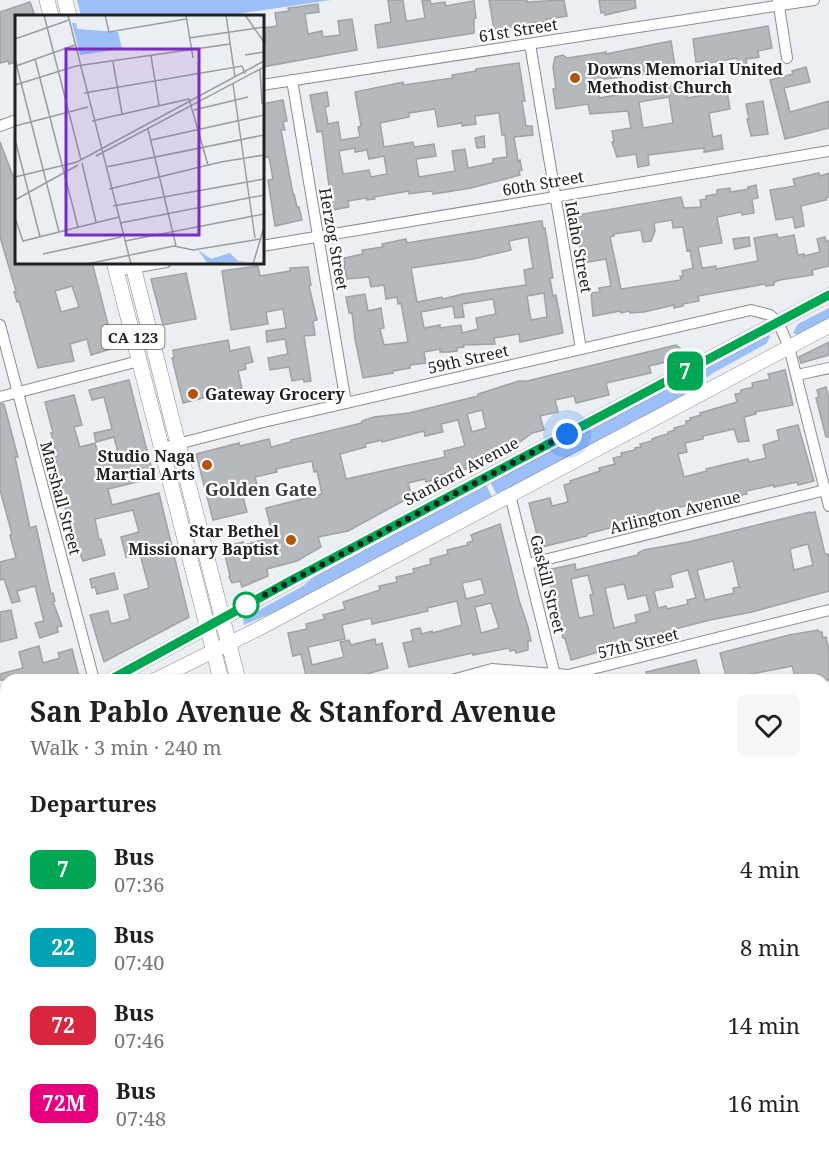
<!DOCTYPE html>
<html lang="en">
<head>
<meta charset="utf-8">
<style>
	:root { --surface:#fff; --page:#f6f6f6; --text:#202124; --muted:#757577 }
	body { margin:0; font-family:"Noto Serif",serif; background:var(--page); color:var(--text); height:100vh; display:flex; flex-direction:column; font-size:22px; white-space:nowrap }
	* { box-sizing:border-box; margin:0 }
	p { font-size:20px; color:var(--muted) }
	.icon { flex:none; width:33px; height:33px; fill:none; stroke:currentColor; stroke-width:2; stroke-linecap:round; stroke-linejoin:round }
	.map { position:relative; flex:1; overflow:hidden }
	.details { position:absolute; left:0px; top:674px; width:830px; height:482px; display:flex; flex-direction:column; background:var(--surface); border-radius:18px 18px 0 0; box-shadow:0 2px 4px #0004 }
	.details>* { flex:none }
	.badge { padding:0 12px; border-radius:9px; font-size:21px; line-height:39px }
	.you { position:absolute; width:30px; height:30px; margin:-15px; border:4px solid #fff; border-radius:50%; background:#1a73e8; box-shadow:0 0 0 9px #1a73e833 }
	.map>.badge { position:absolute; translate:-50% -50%; box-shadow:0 0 0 3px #fff }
	h2 { padding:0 30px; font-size:22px; line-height:54px }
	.round { display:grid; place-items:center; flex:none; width:63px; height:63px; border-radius:9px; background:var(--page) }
	.headline { display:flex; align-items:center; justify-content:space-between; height:102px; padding:0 30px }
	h1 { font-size:28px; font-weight:700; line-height:45px }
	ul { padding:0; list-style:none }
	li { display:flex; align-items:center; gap:18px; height:78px; padding:0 30px }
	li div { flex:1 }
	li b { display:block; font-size:22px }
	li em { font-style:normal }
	li .badge { min-width:66px; font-weight:700; text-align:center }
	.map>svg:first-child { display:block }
	.green { fill:#9bbff6 }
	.building { fill:#b5b8bc; stroke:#9fa2a6; stroke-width:1.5; fill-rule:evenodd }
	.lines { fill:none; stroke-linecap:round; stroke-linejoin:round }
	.minor-casing { stroke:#8a8d91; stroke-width:12 }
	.secondary-casing { stroke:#8a8d91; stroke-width:15 }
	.primary-casing { stroke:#8a8d91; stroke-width:16 }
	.minor { stroke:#fff; stroke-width:10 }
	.secondary { stroke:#fff; stroke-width:14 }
	.primary { stroke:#fff; stroke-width:15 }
	.line-casing { stroke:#fff; stroke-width:14 }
	.line { stroke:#00a651; stroke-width:9 }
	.walk { stroke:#202122; stroke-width:6; stroke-dasharray:0 10.8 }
	.poi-dot { fill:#b3530c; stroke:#fff; stroke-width:2 }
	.stop-dot { fill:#fff; stroke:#00a651; stroke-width:3 }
	.labels { text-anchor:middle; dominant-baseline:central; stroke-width:4.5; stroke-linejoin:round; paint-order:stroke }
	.shield { fill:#fff; stroke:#636464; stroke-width:1.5 }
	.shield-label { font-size:15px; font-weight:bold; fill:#202122 }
	.street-label { font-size:16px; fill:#202122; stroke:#fff }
	.poi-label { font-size:16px; font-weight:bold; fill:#202122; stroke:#fff; text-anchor:start }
	.neighbourhood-label { font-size:18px; font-weight:bold; fill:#3d3f43; stroke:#fff }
	.inset-road { fill:none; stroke:#9a9c9f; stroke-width:1.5 }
	.view { fill:#7b2cbf; fill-opacity:0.15; stroke:#7b2cbf; stroke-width:3 }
	.inset-edge { fill:none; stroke:#202122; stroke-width:3 }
</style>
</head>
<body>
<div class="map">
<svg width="829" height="1154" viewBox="0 0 829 1154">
	<rect width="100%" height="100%" fill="#ebeef3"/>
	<g class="green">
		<polygon points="77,0 331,0 223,16 81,16"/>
		<polygon points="829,308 829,318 798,335 793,333 798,324"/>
		<polygon points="768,334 770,337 766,344 713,373 681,397 497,495 489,480"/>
		<polygon points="485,482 492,497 283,608 244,625 243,619 303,586 321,571"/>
	</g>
	<g class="building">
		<polygon points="388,0 403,0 406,20 408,21 425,18 422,0 430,0 431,4 445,2 446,6 474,1 476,18 474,18 474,33 378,48 375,25 391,22"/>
		<polygon points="489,0 527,0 527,2 564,0 567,16 547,19 547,22 538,23 538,22 494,30"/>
		<polygon points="599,0 635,0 636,8 605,15 604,12 601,13"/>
		<polygon points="30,2 35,16 16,16 16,62 9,64 8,61 0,63 0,12"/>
		<polygon points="318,4 319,12 305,14 308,34 322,31 323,37 340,35 338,21 352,19 357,50 262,67 262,41 266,41 264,28 277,26 275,13 289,11 288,8"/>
		<polygon points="768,26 772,48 758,51 759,57 746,59 747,67 738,68 737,58 707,63 707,61 696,62 693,39"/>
		<path d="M671 41 675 66H671L672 69 662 71V68L644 71 645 74 597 80 599 98 685 83 687 98 727 91 730 109 709 113 713 137 721 135 723 149 704 152V148L648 155 649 165 638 167 636 154 617 157 612 142H614L612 131 631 128 628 111 590 114 588 104 556 109 553 89 556 88 553 67 555 57 563 55 567 58 606 52V54ZM669 97 673 123 643 128 639 102Z"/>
		<path d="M519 63 525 101H522L526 126H532L533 135 514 137 518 161 520 160 522 170 519 171 520 175 471 188 433 194V192L430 191 409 194V191L374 197 375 199 367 200 366 198 348 201 349 207 332 210 322 131 317 132 310 95 327 92 329 106 325 107 328 124 338 122 341 140 360 137 358 127 361 126 355 92 403 82 404 85 453 78 452 75 476 71V69ZM435 109 438 127 462 123V126L476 124 475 116 499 113 502 135H505L507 157 493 159V163L468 168 465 149 452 151 455 171 419 177 416 159 436 156 434 144 414 147 413 142 384 147 380 123 409 117V113ZM355 148V152L367 150 369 159 384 156 387 174 371 177 369 170 343 174 339 151Z"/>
		<polygon points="806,67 810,82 784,88 790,112 829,101 829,128 785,139 770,80 793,74 792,71"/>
		<polygon points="283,100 287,121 283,122 285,130 281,130 293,194 294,194 297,207 299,207 302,220 275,226 268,180 273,179 269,157 262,158 262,104"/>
		<polygon points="763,101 768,134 751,136 747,119 749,119 746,104"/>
		<polygon points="484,136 485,147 477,148 475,138"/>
		<path d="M0 142 16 184V191L14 192 16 199V262H92L114 348 91 355 87 339 70 344 74 361 38 368 19 301 17 302 14 292 16 291 0 237ZM72 286 79 307 61 312 55 291Z"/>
		<polygon points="819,173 820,176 829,173 829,197 826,198 826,200 801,206 804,226 795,228 793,217 776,220 770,190 795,186 793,179"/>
		<path d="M756 185 758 198 752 199 754 213 742 215 741 212 717 217 722 243 698 247 702 268 716 266V269L758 261 754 238 777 234 778 238 794 235 798 255 804 254V256L820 252 817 239 825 237 826 241H829V266L812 270 813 275 780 280 774 282V285L766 286 765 284 698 296 699 301 683 304V306L674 308V305L644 312 630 313 629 311 621 313 620 311 593 316 591 293 600 292 599 288 611 286 606 259 583 263 577 231 580 230 577 215 681 197 684 208 701 207 700 200 706 199V196L717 194V190L730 188V192L749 189 748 187ZM672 220 673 228 683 227 687 251 690 250 693 268 682 271 683 276H680L681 280 621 289 610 237 614 236V234L641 230 643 242 651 241 655 231 654 223Z"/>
		<path d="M540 221H542L543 228H545L553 278H550L553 296 556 295 563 333 520 342 519 334 494 338 495 344 463 345 464 347 457 348V351L449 352H440V349L424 352 426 363 410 365V368L393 371V373L363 378 355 339 352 313H349L346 297 365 294 368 311 381 308 384 328 380 329 384 345 408 342 401 303 398 304 397 297 386 299 384 285 371 287 369 277 347 279 344 266 345 265 344 258 363 254 362 250 383 247 382 244 406 239 407 243ZM528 237 533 268 524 270 526 285 463 294 443 299 442 297 417 302 411 268 473 259 511 250 509 241ZM544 293 547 317 531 320 527 296ZM493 299 496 314 476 318 478 329 462 333 461 325 440 328V325L424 328 421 312 453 306 455 318 464 317 462 304Z"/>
		<polygon points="749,237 750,246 735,249 733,239"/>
		<polygon points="258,266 260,276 290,271 290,268 308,267 311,285 309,286 317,320 313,321 315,335 304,336 311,381 304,382 303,379 292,381 289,367 270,370 268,358 288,354 285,339 267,342 266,331 286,328 283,309 266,312 268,324 231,330 222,271"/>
		<polygon points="186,273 196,319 163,325 151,279"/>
		<polygon points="228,340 230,351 249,347 253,362 245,364 246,369 238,371 242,388 183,403 172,358 174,358 173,350"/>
		<polygon points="829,342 829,355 801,363 799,357"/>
		<path d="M676 345 681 349 682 357 679 359 649 366 651 373 606 383 609 395 576 403 574 396 555 400 558 412 540 416 544 430 532 433 520 442 508 445V447L501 448V450L481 455V457L476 458 477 461 465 464 466 469 439 475 440 479 426 482 425 479 408 483 413 499 403 501 348 531 318 537 321 547 297 561 267 569 268 576 242 587 240 581 232 583 229 577 230 576 223 547 243 542 244 545 273 537 266 508 322 494 317 471 314 472 312 461 276 469 277 472 255 477 257 485 241 489 247 512 213 520 196 454 239 443 240 446 269 439 271 447 291 442V440L362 423V421L374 417 409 413 478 396V394L519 381H527ZM482 410 486 428 472 432 467 414ZM458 420 465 446 444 451 445 457 346 479 340 454 366 447 365 444 382 440V442L424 431 425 436 443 432 441 424Z"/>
		<polygon points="785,370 793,405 755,412 756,414 744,417 749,441 738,442 734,429 703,436 703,439 685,443 687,452 678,454 684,477 707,471 706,469 748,459 749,462 766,458 763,445 779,440 777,430 798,425 814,481 798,485 797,482 774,487 774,485 746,491 747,494 680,507 654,514 655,516 587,534 587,536 538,548 537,535 529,503 550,498 552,506 568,502 564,485 571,483 570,481 600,471 599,468 615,464 613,458 622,456 621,453 635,450 635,448 641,447 640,444 652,441 652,439 657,437 668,434 668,432 675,430 674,428 686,425 686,421 691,420 690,418 701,415 700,413 737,402 735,394 741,393 741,390 753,387 752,383 770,379 768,374"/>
		<polygon points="129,380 154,478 108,489 112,505 159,493 189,617 104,662 90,615 108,611 111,624 130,619 124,595 149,588 140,554 126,557 121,537 139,532 133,510 95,519 99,540 101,539 105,555 83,561 70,528 59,482 55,456 57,456 51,433 53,433 45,402 74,395 82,425 74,427 79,444 80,447 95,443 99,458 118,453 114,437 96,442 94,433 112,429 104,397 92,400 89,390"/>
		<polygon points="826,387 829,399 829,437 826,437 816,398 819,397 817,390"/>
		<polygon points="0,404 4,404 18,457 15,457 30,528 36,526 51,594 53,593 55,601 53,602 62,626 57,627 58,632 40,638 35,623 44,621 35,586 17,591 20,601 12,603 4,579 0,580 0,562 16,558 10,535 12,534 0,490"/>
		<path d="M810 512 811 513 815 512 825 554H828L829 559V591L752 612 710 620 613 645V647L602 649V651L571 660 565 638H563L547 570 575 564 576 570 638 555V553L644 550 688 542ZM808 544 813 565 794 570 790 549ZM733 561 739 587 733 588 734 593 705 600 697 570ZM688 570 696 598 687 600 688 604 667 609 666 606 658 608 654 591 673 587 670 575ZM588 575 593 594 590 595 594 615 579 618 571 579ZM624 584 628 599 646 595 650 611 635 615 637 622 614 628 605 588Z"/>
		<path d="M500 524 519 600 528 627 531 641H528V650L516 653 515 650 510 651 509 648 473 655V653L409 667 403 643 413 641 411 630 420 628 422 634 432 631V633L462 625 457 601 427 608 428 611 372 624 371 618 342 625 345 639 308 647 312 665 344 657 340 642 349 640 351 645 375 639 376 645 382 643 388 668 356 677V680H307L301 654 293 656 288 633 307 629 306 624 325 619 323 615 345 609 343 602 380 590 379 586 397 582 396 577 414 573 413 569 431 564 430 559 448 554 447 550 468 545 467 543 473 541 471 535 476 533ZM481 579 485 594 466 599 462 583ZM491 603 499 628 481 633 475 607Z"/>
		<polygon points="114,573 118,589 97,594 95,587 92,588 90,579"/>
		<polygon points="11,610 17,638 0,642 0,612"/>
		<polygon points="818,630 819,632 822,632 823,638 826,637 829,651 829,680 814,680 813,675 796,679 792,666 741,676 737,678 737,680 727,680 720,653 789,635"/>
		<polygon points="39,646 43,663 60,658 58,653 72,649 79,676 66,680 0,680 0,674 23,668 19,652"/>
		<polygon points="696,660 701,680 648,680 646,672"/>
	</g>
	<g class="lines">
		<g class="minor-casing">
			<g id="minor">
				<polyline points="778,0 787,58"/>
				<polyline points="530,44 581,349"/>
				<polyline points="292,80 346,403"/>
				<polyline points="262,85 814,0"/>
				<polyline points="0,126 16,120"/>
				<polyline points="262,246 829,151"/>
				<polyline points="116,271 166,262"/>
				<polyline points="0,325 94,680"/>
				<polyline points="797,375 829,368"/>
				<polyline points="0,397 139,361"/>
				<polyline points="162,448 255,424 751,310 770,315 778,322 789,347 829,506"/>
				<polyline points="510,495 556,679"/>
				<polyline points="528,564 829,489"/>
				<polyline points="452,680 492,669 568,675 829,610"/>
				<polyline points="824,733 829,731"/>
				<polyline points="0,767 6,764"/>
				<polyline points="0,808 6,832"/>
				<polyline points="824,868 829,867"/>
				<polyline points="824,979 829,978"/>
				<polyline points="824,1099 829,1098"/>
				<polyline points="0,1123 6,1121"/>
				<polyline points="670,1149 671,1154"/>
				<polyline points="549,1154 574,1149"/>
			</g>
		</g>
		<g class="secondary-casing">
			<g id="secondary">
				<polyline points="110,680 293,580 829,295"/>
				<polyline points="155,680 256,630 829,326"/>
				<polyline points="0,718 6,717"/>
				<polyline points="0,735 6,735"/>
			</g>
		</g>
		<g class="primary-casing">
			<g id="primary">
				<polyline points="47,0 51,16"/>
				<polyline points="65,0 69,16"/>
				<polyline points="114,262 221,680"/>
				<polyline points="132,262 238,680"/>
				<polyline points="340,1149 341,1154"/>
				<polyline points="358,1149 359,1154"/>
			</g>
		</g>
		<use href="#minor" class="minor"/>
		<use href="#secondary" class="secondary"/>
		<use href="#primary" class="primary"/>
	</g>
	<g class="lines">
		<g class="line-casing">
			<polyline id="line" points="110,680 292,580 829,295"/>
		</g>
		<use href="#line" class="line"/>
		<polyline class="walk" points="246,605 567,434"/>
	</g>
	<g class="poi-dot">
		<circle cx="575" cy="78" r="6"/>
		<circle cx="193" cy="394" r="6"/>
		<circle cx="207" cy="465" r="6"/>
		<circle cx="291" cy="540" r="6"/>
	</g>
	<circle class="stop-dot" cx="246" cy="605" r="12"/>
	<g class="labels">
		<rect class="shield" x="101.5" y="325" width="63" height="24" rx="4.5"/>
		<g class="shield-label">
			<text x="133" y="337">CA 123</text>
		</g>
		<g class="street-label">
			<text transform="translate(518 30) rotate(-9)">61st Street</text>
			<text transform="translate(543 183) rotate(-10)">60th Street</text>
			<text transform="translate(334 239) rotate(80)">Herzog Street</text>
			<text transform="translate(579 247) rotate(80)">Idaho Street</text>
			<text transform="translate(468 359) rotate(-13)">59th Street</text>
			<text transform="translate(461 471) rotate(-28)">Stanford Avenue</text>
			<text transform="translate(61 498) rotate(75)">Marshall Street</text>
			<text transform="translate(675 512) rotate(-14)">Arlington Avenue</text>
			<text transform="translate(548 584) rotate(76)">Gaskill Street</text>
			<text transform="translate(638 643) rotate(-14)">57th Street</text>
		</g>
		<g class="poi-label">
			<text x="587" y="69">Downs Memorial United<tspan x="587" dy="18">Methodist Church</tspan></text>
			<text x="205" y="394">Gateway Grocery</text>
			<text x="195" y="456" text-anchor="end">Studio Naga<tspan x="195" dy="18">Martial Arts</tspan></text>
			<text x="279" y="531" text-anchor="end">Star Bethel<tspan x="279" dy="18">Missionary Baptist</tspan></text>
		</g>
		<g class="neighbourhood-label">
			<text x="261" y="489">Golden Gate</text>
		</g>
	</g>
	<g transform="translate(15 15)">
		<rect width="249" height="249" fill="#ebeef3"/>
		<path d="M57 8H61L62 14 103 17 107 34 65 40ZM183 235 196 244 215 238 223 246H236L193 249Z" fill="#9bbff6"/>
		<path class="inset-road" d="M29 0 66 145M53 0 116 249M90 0 94 17 171 4M171 0 178 43M211 0 220 62M230 0 249 27M174 23 249 12M0 24 54 5M230 40 249 37M136 41 144 90M0 44 44 217M20 44 63 212M98 47 107 99M1 51 60 30M245 54 247 89M218 69 240 223M0 70 61 51 215 29M69 78 227 51 230 59M179 95 233 82M77 106 174 84 193 150M0 111 73 92M133 114 161 231M0 124 25 222M136 125 249 100M81 141 249 52M67 148 81 207M91 152 249 120M0 162 62 147 249 46M94 174 206 147 249 140M0 185 63 150M98 191 249 164M0 203 8 226 104 202M105 208 249 180M110 226 249 199M28 239 106 222M72 249 159 231 178 235 245 224M238 249 249 212"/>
		<path class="view" d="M51 34H184V220H51Z"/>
		<rect width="249" height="249" class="inset-edge"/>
	</g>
</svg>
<div class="you" style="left:567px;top:434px"></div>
<b class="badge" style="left:685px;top:371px;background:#00a651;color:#fff">7</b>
<section class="details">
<div class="headline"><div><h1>San Pablo Avenue &amp; Stanford Avenue</h1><p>Walk · 3 min · 240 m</p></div><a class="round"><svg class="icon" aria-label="heart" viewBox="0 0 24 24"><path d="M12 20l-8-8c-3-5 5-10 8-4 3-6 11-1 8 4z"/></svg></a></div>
<h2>Departures</h2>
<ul>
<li><span class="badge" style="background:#00a651;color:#fff">7</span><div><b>Bus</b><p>07:36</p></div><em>4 min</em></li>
<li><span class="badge" style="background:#00a3b4;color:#fff">22</span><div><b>Bus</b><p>07:40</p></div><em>8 min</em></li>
<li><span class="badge" style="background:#d7263d;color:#fff">72</span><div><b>Bus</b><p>07:46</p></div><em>14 min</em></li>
<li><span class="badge" style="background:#e6007e;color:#fff">72M</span><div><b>Bus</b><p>07:48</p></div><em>16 min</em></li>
</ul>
</section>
</div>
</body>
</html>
